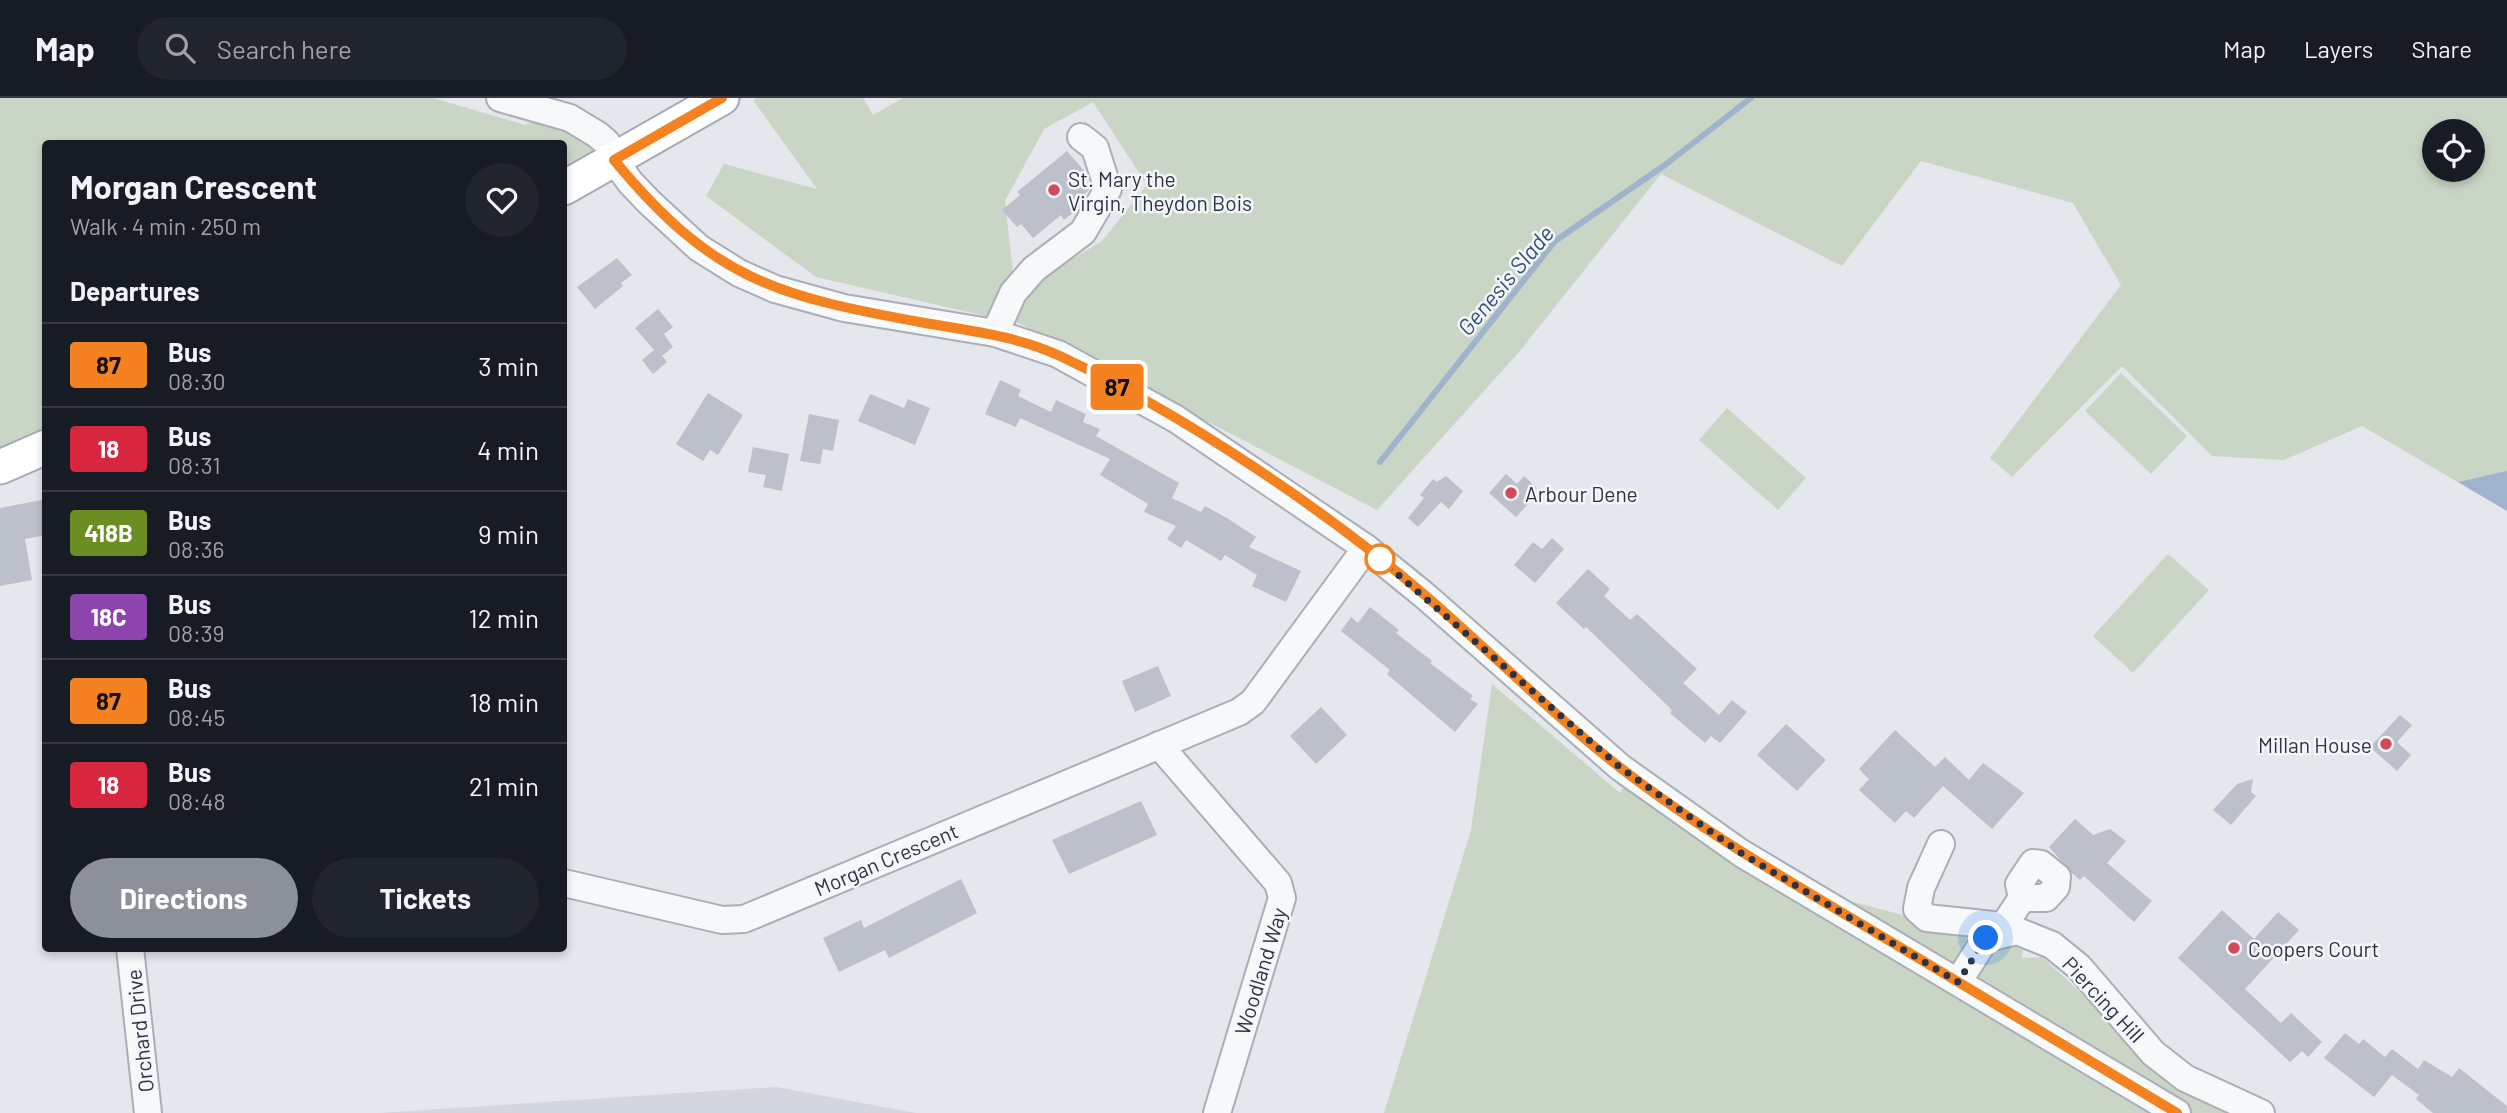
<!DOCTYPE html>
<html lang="en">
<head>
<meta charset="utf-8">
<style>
	:root { --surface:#171b24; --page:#20242c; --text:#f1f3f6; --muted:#9ea1a6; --line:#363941; --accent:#8c9099 }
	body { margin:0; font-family:Barlow,sans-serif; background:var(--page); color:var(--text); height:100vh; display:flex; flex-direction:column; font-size:26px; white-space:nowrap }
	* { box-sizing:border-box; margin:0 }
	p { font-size:23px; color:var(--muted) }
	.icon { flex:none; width:38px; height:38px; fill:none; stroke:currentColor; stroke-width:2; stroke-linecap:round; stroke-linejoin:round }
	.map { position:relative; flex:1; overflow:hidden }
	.sheet { position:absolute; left:42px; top:42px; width:525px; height:812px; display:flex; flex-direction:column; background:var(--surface); border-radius:7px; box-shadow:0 4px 10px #0003 }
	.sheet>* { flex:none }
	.badge { padding:0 14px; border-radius:5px; font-size:24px; line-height:46px }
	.buttons { position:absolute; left:2422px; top:21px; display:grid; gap:14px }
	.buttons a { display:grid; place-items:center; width:63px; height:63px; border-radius:50%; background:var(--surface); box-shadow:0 4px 10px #0003; font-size:35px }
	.you { position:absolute; width:35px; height:35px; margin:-18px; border:5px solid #fff; border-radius:50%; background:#1a73e8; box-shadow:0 0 0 10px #1a73e833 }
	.map>.badge { position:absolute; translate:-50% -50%; box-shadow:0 0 0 4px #fff }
	h2 { padding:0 28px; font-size:26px; line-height:63px }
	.round { display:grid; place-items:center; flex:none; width:74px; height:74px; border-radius:37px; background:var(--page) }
	.head { display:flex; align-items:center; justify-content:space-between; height:119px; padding:0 28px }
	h1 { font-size:33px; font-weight:700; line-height:52px }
	.action { display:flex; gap:14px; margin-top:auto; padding:14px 28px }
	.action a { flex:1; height:80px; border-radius:42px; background:var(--accent); color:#fff; font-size:28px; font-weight:700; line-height:80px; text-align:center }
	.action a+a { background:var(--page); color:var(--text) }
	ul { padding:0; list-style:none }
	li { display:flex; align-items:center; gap:21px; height:84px; padding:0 28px; border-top:2px solid var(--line) }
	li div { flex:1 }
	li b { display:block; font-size:26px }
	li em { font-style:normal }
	li .badge { min-width:77px; font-weight:700; text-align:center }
	header { display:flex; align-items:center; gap:42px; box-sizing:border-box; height:98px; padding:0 35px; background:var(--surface); border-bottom:2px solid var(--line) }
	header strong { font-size:33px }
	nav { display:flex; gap:38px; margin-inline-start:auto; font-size:24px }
	.search { width:490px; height:63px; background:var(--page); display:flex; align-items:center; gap:18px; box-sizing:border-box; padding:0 24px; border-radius:38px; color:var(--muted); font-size:26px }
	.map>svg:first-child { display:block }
	.built { fill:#d2d6de }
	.green { fill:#c9d6c5; fill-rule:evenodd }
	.water { fill:#9fb4cc }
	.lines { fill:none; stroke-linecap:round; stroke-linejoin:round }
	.stream { stroke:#9fb4cc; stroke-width:6 }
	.building { fill:#bbc0ca }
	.minor-casing { stroke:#a9aeb7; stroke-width:30 }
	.major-casing { stroke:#a3abb8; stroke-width:37 }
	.minor { stroke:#f7f8fa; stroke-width:26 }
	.major { stroke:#fff; stroke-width:33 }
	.line-casing { stroke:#fff; stroke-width:16 }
	.line { stroke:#f58220; stroke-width:10 }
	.walk { stroke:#2b3445; stroke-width:7; stroke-dasharray:0 12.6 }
	.poi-dot { fill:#d1495b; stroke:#f4f6f9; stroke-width:2.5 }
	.stop-dot { fill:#fff; stroke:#f58220; stroke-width:3.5 }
	.labels { text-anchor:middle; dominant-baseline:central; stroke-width:5; stroke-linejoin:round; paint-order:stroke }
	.poi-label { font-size:21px; fill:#2b3445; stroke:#f4f6f9; text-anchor:start }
	.street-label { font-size:21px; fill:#2b3445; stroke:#f4f6f9 }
	.water-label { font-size:23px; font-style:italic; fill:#34527a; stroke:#f4f6f9 }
</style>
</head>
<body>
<header>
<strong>Map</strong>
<div class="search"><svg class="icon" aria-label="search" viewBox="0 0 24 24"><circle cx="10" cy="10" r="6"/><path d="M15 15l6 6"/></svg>Search here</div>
<nav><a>Map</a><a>Layers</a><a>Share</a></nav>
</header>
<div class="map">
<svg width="2507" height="1015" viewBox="0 0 2507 1015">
	<rect width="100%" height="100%" fill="#e4e7ec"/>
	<polygon class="built" points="776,989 916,1015 379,1015"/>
	<g class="green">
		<polygon points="0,0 433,0 525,27 532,23 575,32 593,50 592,59 564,77 564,46 46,46 45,338 0,358"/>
		<path d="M757 0H863L873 17 903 0H2507V413L2362 328 2284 362 2212 358 2122 268 2012 379 1990 360 2121 187 2073 105 1921 63 1842 168 1661 76 1519 254 1377 412 1009 220 1035 183 1102 143 1147 87 1093 4 1044 31 1005 103 1013 175 994 220 816 179 706 98 724 66 817 91 753 2ZM2434 33H2473V72H2434Z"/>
		<polygon points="2121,275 2187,338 2151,376 2085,313"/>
		<polygon points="1727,310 1806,380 1778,412 1699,342"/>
		<polygon points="2168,456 2209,492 2133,575 2093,538"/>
		<polygon points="1492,586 1620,695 1626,685 1843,801 1954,831 2024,835 2022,860 2042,859 2182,987 2248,1015 1384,1015 1471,732"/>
	</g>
	<polygon class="water" points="2507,373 2507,413 2458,384"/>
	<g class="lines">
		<polyline class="stream" points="1380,364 1555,143 1665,67 1751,0"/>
	</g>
	<g class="building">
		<polygon points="1067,53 1086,75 1082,79 1091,90 1079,101 1082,104 1079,110 1064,122 1061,117 1033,140 1021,126 1017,129 1002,112 1020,97 1017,94"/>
		<polygon points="617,160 632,177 621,185 623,188 595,211 577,189"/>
		<polygon points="658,211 673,229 664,236 673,249 662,258 667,264 653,276 642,262 654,252 635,230"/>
		<polygon points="1000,282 1021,292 1018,298 1051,314 1056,302 1086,316 1083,324 1100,331 1096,338 1179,385 1172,400 1201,414 1205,408 1227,420 1256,439 1249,449 1301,473 1286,504 1252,488 1257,477 1225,457 1221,463 1186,442 1181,450 1167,441 1176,428 1144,414 1148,406 1100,377 1110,361 1020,320 1016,329 985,316"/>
		<polygon points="708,295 743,317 718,357 710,352 703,363 676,346"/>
		<polygon points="870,296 904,310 908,301 930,310 915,347 858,323"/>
		<polygon points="809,316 839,322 833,353 823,351 820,366 800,363"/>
		<polygon points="753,349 789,356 782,393 763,389 766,377 748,374"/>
		<polygon points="1506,376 1517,386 1524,378 1537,390 1528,400 1531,403 1516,419 1489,395"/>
		<polygon points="1446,378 1463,393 1449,411 1441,404 1418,429 1408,420 1424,400 1420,397 1433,381 1437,384"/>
		<polygon points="42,402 46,437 25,441 32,482 0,488 0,410"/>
		<polygon points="1552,440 1564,451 1535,485 1514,467 1533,444 1542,451"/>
		<polygon points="1588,471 1610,491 1604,498 1630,522 1637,516 1697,571 1683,585 1719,617 1732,602 1747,614 1720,645 1711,638 1705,645 1670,615 1672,612 1586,529 1584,531 1556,505"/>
		<polygon points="1370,509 1399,532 1396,535 1432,563 1430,565 1473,598 1470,601 1478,606 1455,634 1387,576 1390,572 1341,533 1351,519 1358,525"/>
		<polygon points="1158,568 1171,598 1135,614 1122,583"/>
		<polygon points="1321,609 1347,637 1316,666 1290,638"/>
		<polygon points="2400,617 2412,627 2397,644 2411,657 2397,673 2370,649"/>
		<polygon points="1786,626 1826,662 1797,693 1757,657"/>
		<polygon points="1895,632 1935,669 1945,659 1969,682 1983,665 2024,695 1992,731 1943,688 1914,720 1906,713 1895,725 1859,692 1869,681 1859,671"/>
		<polygon points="2253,681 2251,694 2256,698 2231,727 2213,712 2237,686"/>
		<polygon points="1141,703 1157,737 1069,776 1052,742"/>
		<polygon points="2075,721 2093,737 2110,731 2126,743 2107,765 2152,803 2134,824 2084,778 2080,782 2072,775 2049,749"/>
		<polygon points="961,781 977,815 889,860 885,852 839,874 823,840 861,822 864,830"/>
		<polygon points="2222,812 2254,841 2278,814 2299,832 2245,891 2281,925 2291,915 2322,944 2308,959 2302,953 2290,964 2178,860"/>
		<polygon points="2345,935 2359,946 2363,941 2385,959 2392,951 2418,971 2424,962 2452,979 2459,970 2507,1008 2507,1015 2433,1015 2416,1001 2419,997 2392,977 2374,999 2324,960"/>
	</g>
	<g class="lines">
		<g class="minor-casing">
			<g id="minor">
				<polyline points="500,0 570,20 598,37 607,45 614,62 630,84 649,104 699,150 739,175 775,191 844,210 995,235 1058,256 1176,321 1366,450 1424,497 1621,670 1741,755 2177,1015"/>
				<polyline points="995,235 1013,195 1034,171 1083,134 1108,91 1095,50 1081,39"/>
				<polyline points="1159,647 1278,785 1282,800 1217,1015"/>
				<polyline points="1941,746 1921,790 1917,811 1927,820 2003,828"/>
				<polyline points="564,785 722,822 744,821 1239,614 1253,604 1366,450"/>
				<polyline points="1997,838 2022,800 2019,786 2033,765 2041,766 2057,779 2056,789 2046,800 2022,800"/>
				<polyline points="130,850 148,1015"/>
				<polyline points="1958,884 1986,840 2017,833 2052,847 2079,869 2153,955 2185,980 2261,1015"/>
			</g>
		</g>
		<g class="major-casing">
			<g id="major">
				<polyline points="564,90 722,0"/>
				<polyline points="0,369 46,349"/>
			</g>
		</g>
		<use href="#minor" class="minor"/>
		<use href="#major" class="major"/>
	</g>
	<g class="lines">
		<g class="line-casing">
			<path id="line" d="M722 0 614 62C713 182 776 198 925 225 971 233 1017 238 1060 258 1183 316 1323 410 1426 498 1492 555 1554 618 1622 671 1701 732 1787 782 1873 833 1974 894 2075 955 2177 1015"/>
		</g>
		<use href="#line" class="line"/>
		<polyline class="walk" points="1380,461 1621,670 1741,755 1958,884 1986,840"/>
	</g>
	<g class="poi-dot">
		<circle cx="1054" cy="92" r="7"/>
		<circle cx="1511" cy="395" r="7"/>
		<circle cx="2386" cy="646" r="7"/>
		<circle cx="2234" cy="850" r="7"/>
	</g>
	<circle class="stop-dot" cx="1380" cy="461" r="14"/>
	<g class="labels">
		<g class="poi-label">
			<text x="1068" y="80">St. Mary the<tspan x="1068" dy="24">Virgin, Theydon Bois</tspan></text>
			<text x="1525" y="395">Arbour Dene</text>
			<text x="2372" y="646" text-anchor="end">Millan House</text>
			<text x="2248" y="850">Coopers Court</text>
		</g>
		<g class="street-label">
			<text transform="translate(886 761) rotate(-23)">Morgan Crescent</text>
			<text transform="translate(1260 873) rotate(-73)">Woodland Way</text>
			<text transform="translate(2104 901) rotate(47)">Piercing Hill</text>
			<text transform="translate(139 933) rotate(-96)">Orchard Drive</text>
		</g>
		<g class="water-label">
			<text transform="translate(1505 182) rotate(-50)">Genesis Slade</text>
		</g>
	</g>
</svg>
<div class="buttons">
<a><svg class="icon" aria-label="locate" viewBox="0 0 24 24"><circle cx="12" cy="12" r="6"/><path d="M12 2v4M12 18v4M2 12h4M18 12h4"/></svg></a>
</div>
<div class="you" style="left:1986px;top:840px"></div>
<b class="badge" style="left:1117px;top:289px;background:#f58220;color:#111">87</b>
<section class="sheet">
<div class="head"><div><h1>Morgan Crescent</h1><p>Walk · 4 min · 250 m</p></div><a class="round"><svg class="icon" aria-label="heart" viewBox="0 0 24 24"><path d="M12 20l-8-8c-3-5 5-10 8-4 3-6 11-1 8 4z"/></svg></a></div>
<h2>Departures</h2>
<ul>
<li><span class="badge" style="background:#f58220;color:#111">87</span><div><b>Bus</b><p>08:30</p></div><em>3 min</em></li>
<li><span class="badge" style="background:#d7263d;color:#fff">18</span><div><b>Bus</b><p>08:31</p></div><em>4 min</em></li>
<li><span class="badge" style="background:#6b8e23;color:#fff">418B</span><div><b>Bus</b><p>08:36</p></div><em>9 min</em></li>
<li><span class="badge" style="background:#8e44ad;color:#fff">18C</span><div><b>Bus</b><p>08:39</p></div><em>12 min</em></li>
<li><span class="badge" style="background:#f58220;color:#111">87</span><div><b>Bus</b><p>08:45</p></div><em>18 min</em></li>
<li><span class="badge" style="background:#d7263d;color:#fff">18</span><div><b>Bus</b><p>08:48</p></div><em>21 min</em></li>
</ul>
<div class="action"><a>Directions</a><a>Tickets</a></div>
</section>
</div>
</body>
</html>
